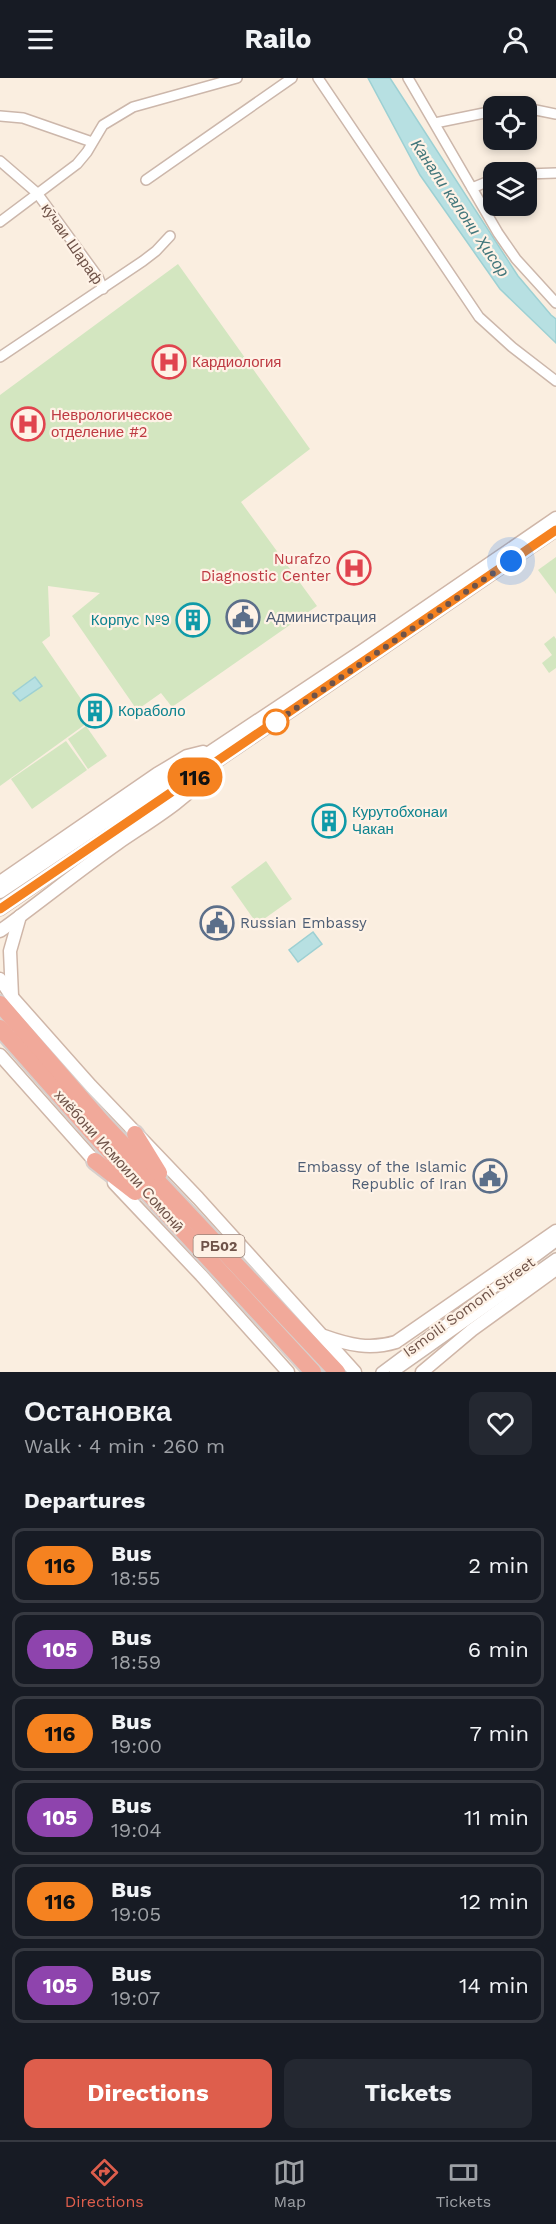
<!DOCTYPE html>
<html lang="en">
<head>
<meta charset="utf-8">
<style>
	:root { --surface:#171b24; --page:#242831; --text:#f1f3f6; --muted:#9ea1a6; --line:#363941; --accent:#de5e4c }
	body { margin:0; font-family:"Work Sans",sans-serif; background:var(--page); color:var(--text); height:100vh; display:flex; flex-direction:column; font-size:22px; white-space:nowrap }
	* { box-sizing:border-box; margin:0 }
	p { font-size:20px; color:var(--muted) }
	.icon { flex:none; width:33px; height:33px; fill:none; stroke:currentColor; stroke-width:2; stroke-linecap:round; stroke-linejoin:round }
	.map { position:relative; height:1294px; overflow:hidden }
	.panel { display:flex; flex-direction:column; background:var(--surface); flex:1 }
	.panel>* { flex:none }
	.badge { padding:0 12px; border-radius:20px; font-size:21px; line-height:39px }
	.fabs { position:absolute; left:483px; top:18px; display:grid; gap:12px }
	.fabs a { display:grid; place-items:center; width:54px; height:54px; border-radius:12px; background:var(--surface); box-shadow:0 3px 9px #0003; font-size:30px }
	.you { position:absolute; width:30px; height:30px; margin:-15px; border:4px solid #fff; border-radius:50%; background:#1a73e8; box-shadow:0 0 0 9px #1a73e833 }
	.map>.badge { position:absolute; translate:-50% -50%; box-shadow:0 0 0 3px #fff }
	h2 { padding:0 24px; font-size:22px; line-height:54px }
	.round { display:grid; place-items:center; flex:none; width:63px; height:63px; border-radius:12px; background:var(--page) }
	.summary { display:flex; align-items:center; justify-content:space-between; height:102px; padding:0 24px }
	h1 { font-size:28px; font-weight:700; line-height:45px }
	.button { display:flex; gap:12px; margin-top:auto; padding:12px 24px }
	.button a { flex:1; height:69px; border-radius:12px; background:var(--accent); color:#fff; font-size:24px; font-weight:700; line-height:69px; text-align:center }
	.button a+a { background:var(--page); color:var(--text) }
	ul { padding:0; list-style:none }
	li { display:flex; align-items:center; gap:18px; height:75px; margin:0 12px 9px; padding:0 12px; border:3px solid var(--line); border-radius:12px }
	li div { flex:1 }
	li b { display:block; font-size:22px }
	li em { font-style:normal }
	li .badge { min-width:66px; font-weight:700; text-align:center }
	header { display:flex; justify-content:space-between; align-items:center; height:78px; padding:0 24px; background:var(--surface); font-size:27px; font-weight:700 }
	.tab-bar { display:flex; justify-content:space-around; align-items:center; height:84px; border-top:2px solid var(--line); background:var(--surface); font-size:16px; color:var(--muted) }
	.tab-bar a { display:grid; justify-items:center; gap:3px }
	.tab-bar .active { color:var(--accent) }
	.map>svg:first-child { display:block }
	.green { fill:#d3e6c0 }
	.water { fill:#b7e0e2; stroke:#9dd0d3; stroke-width:1.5 }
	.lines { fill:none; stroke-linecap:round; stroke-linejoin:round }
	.street-casing { stroke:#ccb7ab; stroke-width:12 }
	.secondary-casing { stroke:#cfb6a8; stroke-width:15 }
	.highway-casing { stroke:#d7cfcc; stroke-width:20 }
	.street { stroke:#fff; stroke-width:9 }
	.secondary { stroke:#fff; stroke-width:12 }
	.highway { stroke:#f1a99a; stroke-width:16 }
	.line-casing { stroke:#fff; stroke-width:14 }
	.line { stroke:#f58220; stroke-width:9 }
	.walk { stroke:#6f5349; stroke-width:6; stroke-dasharray:0 10.8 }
	.stop-dot { fill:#fff; stroke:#f58220; stroke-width:3 }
	.labels { text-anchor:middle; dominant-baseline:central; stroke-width:4.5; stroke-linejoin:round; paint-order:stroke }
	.shield { fill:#fef2e6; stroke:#9a8378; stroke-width:1.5 }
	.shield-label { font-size:14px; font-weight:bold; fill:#6f5349 }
	.street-label { font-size:15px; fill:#6f5349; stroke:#fef2e6 }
	.health-label { font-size:15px; fill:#be3a42; stroke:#fef2e6; text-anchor:start }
	.service-label { font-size:15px; fill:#4e5e75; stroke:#fef2e6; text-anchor:start }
	.culture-label { font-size:15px; fill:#0d838f; stroke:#fef2e6; text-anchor:start }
	.water-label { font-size:16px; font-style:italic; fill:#42777b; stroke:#fef2e6 }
</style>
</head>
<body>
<header><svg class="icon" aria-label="menu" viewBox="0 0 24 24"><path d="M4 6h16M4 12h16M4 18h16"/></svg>Railo<svg class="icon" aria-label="person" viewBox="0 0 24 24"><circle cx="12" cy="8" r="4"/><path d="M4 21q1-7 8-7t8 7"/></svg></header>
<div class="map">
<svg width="556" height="1294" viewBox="0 0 556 1294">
	<rect width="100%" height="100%" fill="#faeee0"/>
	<g class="green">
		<polygon points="178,186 310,371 241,424 317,528 172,629 161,615 137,632 72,538 100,515 48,508 50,558 42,564 94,640 0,708 0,317"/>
		<polygon points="556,479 556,516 538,492"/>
		<polygon points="554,558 556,561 556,590 549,595 542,585 552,577 544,566"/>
		<polygon points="86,648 107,678 88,691 68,661"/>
		<polygon points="66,663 87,692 32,731 11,701"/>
		<polygon points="266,783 292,821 257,846 231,809"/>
	</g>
	<g class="water">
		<polygon points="368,0 390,0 518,198 551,237 556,241 556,265 500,211 420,97"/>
		<polygon points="35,599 42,608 20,623 13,615"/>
		<polygon points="313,854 322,866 298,884 289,872"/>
	</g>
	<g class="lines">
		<g class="street-casing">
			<g id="street">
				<polyline points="318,0 479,239 512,269 556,303"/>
				<polyline points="408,0 498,155 516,181 556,225"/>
				<polyline points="526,30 556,36"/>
				<polyline points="0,38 23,40 92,64"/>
				<polyline points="435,45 494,33"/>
				<polyline points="0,83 37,115 98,199 103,211"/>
				<polyline points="526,96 556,95"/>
				<polyline points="146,102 292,0"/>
				<polyline points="472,110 494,101"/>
				<polyline points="0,144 77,86 87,74 103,47 133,29 237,0"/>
				<polyline points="0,279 143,183 156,173 170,158"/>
				<polyline points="381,1294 556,1164"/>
				<polyline points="394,1294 556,1180"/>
			</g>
		</g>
		<g class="secondary-casing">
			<g id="secondary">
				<polyline points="0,804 157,696 187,678 203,674"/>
				<polyline points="0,814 362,573 556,440"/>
				<polyline points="0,831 556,452"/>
				<path d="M0 853C40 824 78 793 118 765 150 743 184 724 209 694"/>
				<polyline points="0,901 12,919 91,1008 198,1120 355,1294"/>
				<polyline points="12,918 10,873 20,838"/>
				<polyline points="0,977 99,1088"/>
				<polyline points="114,1105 201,1197 288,1294"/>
				<path d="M324 1258C349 1267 370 1272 396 1264L556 1153"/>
				<polyline points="422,1294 472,1252 556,1191"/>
			</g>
		</g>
		<g class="highway-casing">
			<g id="highway">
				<polyline points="0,926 102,1044 337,1294"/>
				<polyline points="0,950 90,1052 313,1294"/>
				<polyline points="135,1056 159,1095"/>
				<polyline points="95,1083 135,1114"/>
			</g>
		</g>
		<use href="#street" class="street"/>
		<use href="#secondary" class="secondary"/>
		<use href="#highway" class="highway"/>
	</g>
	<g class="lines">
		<g class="line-casing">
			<polyline id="line" points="0,831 556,452"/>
		</g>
		<use href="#line" class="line"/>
		<polyline class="walk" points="276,644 273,646 511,483"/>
	</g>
	<defs>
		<g id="hospital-ring" transform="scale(1.725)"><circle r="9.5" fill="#fef2e6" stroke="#e0444e" stroke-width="1.5"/><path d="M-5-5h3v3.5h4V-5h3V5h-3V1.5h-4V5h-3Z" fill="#e0444e"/></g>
		<g id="civic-ring" transform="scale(1.725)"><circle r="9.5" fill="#fef2e6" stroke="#5c6f8a" stroke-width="1.5"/><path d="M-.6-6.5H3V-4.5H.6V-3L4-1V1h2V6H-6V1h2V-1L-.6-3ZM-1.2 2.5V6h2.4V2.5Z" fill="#5c6f8a"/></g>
		<g id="building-ring" transform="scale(1.725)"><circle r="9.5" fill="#fef2e6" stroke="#0f9aa8" stroke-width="1.5"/><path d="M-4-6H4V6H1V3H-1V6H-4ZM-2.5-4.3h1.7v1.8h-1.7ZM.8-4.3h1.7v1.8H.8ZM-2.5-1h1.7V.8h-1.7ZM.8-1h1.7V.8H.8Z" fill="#0f9aa8"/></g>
	</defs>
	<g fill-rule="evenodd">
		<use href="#hospital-ring" x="169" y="284"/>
		<use href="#hospital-ring" x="28" y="346"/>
		<use href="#hospital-ring" x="354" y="490"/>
		<use href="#civic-ring" x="243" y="539"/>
		<use href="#building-ring" x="193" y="542"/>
		<use href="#building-ring" x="95" y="633"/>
		<use href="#building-ring" x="329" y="743"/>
		<use href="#civic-ring" x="217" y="845"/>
		<use href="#civic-ring" x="490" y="1098"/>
	</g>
	<circle class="stop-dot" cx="276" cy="644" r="12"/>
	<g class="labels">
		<rect class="shield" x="193.5" y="1157" width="51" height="22" rx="4.5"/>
		<g class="shield-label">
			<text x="219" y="1168">РБ02</text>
		</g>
		<g class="street-label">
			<text transform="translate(72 166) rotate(55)">кӯчаи Шараф</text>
			<text transform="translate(119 1083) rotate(48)">хиёбони Исмоили Сомонӣ</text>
			<text transform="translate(469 1229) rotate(-36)">Ismoili Somoni Street</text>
		</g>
		<g class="health-label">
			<text x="192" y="284">Кардиология</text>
			<text x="51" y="337">Неврологическое<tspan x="51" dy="17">отделение #2</tspan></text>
			<text x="331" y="481" text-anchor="end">Nurafzo<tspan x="331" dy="17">Diagnostic Center</tspan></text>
		</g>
		<g class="service-label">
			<text x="266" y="539">Администрация</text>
			<text x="240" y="845">Russian Embassy</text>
			<text x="467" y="1089" text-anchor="end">Embassy of the Islamic<tspan x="467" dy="17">Republic of Iran</tspan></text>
		</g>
		<g class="culture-label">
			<text x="170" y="542" text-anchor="end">Корпус №9</text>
			<text x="118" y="633">Кораболо</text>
			<text x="352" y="734">Курутобхонаи<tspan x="352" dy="17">Чакан</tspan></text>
		</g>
		<g class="water-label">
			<text transform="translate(460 130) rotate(56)">Канали калони Ҳисор</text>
		</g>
	</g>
</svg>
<div class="fabs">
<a><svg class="icon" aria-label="locate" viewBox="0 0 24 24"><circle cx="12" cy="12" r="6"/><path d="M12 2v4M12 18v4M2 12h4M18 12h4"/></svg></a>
<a><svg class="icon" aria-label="layers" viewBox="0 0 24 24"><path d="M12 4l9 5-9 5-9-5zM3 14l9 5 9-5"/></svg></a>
</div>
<div class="you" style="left:511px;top:483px"></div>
<b class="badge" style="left:195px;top:699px;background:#f58220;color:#111">116</b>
</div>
<section class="panel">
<div class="summary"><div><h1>Остановка</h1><p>Walk · 4 min · 260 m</p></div><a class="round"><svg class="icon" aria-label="heart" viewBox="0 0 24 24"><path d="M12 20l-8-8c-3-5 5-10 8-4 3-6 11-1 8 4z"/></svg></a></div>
<h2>Departures</h2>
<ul>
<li><span class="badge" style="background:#f58220;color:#111">116</span><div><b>Bus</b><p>18:55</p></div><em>2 min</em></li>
<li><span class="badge" style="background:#8e44ad;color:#fff">105</span><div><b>Bus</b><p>18:59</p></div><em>6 min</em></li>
<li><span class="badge" style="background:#f58220;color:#111">116</span><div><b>Bus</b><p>19:00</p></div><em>7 min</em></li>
<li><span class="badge" style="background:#8e44ad;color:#fff">105</span><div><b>Bus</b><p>19:04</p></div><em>11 min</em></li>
<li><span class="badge" style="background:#f58220;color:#111">116</span><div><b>Bus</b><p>19:05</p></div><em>12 min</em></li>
<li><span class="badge" style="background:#8e44ad;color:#fff">105</span><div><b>Bus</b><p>19:07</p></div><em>14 min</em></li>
</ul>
<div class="button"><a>Directions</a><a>Tickets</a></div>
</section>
<nav class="tab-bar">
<a class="active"><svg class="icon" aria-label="directions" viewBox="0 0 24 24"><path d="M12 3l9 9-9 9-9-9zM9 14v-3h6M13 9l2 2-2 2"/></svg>Directions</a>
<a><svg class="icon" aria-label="map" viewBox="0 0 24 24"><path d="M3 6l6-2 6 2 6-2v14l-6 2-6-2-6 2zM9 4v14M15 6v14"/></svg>Map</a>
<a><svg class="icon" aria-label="tickets" viewBox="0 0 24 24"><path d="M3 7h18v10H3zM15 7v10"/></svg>Tickets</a>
</nav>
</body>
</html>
